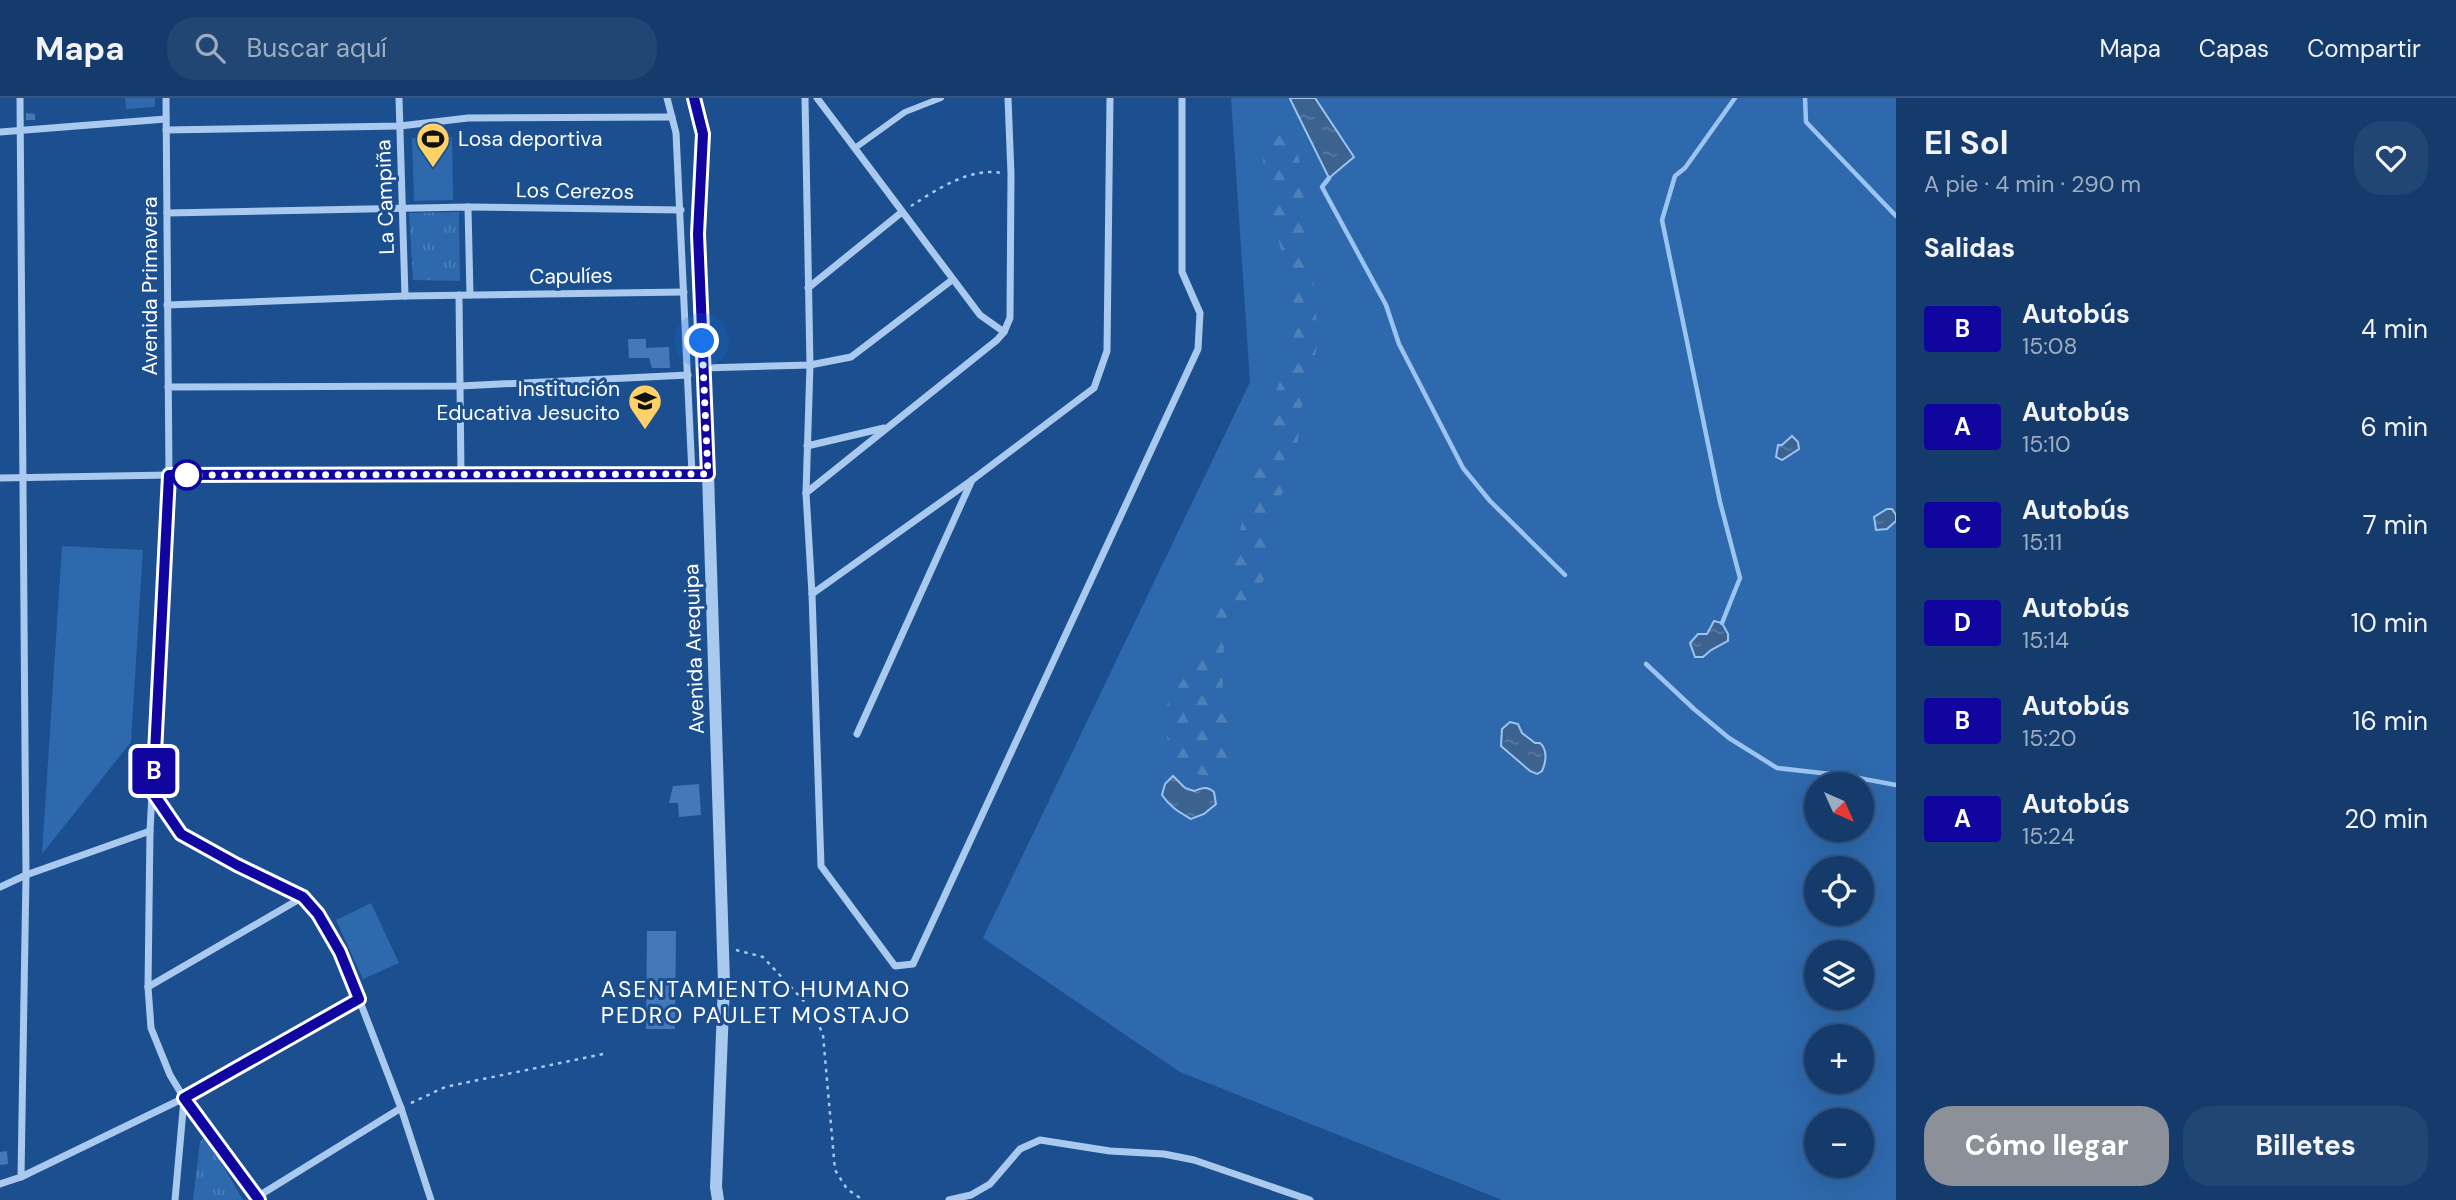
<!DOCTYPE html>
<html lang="es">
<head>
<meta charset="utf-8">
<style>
	:root { --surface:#143b6b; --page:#214673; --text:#f1f3f6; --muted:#9dadc1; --line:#33557e; --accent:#8c9099 }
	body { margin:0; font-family:"DM Sans",sans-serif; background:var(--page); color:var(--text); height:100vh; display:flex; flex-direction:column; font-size:26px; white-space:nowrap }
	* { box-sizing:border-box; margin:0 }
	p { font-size:23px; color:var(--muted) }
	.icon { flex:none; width:38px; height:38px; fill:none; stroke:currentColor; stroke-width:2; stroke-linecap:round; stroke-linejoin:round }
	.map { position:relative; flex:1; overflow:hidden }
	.side { display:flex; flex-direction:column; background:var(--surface); width:560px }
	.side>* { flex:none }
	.badge { padding:0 14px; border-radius:5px; font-size:24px; line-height:46px }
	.needle { width:46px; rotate:135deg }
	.fabs { position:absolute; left:1804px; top:674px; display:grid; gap:14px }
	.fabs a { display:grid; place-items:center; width:70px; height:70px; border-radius:50%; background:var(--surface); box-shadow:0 7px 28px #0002,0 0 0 2px var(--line); font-size:35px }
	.you { position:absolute; width:35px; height:35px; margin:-18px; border:5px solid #fff; border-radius:50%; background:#1a73e8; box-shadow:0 0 0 10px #1a73e833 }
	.map>.badge { position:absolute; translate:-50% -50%; box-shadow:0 0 0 4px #fff }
	h2 { padding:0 28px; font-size:26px; line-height:63px }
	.round { display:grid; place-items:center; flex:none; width:74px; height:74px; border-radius:28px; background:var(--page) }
	.headline { display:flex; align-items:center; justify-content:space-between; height:119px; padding:0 28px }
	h1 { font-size:33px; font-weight:700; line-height:52px }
	.action { display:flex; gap:14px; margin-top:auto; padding:14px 28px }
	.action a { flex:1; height:80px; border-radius:28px; background:var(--accent); color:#fff; font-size:28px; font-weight:700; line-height:80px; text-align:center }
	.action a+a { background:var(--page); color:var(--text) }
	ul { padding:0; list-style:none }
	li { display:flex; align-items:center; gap:21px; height:98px; padding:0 28px }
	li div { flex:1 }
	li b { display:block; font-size:26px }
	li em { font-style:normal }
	li .badge { min-width:77px; font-weight:700; text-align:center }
	header { display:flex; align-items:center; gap:42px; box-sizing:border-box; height:98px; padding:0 35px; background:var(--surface); border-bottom:2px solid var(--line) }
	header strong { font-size:33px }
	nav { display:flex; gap:38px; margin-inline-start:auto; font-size:24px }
	.search { width:490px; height:63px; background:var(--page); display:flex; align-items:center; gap:18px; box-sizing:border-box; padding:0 24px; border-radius:28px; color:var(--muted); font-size:26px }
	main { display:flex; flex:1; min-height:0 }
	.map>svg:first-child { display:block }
	.grass { fill:#2e69ad; fill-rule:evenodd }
	.forest { fill:url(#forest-firs) }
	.park { fill:url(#park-tufts) }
	.water { fill:url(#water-ripples); stroke:#9cc4f0; stroke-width:2 }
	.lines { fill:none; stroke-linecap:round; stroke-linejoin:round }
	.stream { stroke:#9cc4f0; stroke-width:4.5 }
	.building { fill:#4478b7 }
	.path { stroke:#a9c9ee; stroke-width:2.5; stroke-dasharray:3.5 5; stroke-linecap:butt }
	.pedestrian { stroke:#a9c9ee; stroke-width:6 }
	.minor { stroke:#a9c9ee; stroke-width:7 }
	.tertiary { stroke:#a9c9ee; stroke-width:12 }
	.line-casing { stroke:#fff; stroke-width:16 }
	.line { stroke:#10069f; stroke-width:10 }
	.walk { stroke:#fff; stroke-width:7; stroke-dasharray:0 12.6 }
	.stop-dot { fill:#fff; stroke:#10069f; stroke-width:3.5 }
	.labels { text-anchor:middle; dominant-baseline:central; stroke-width:6; stroke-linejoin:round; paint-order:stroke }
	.poi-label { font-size:21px; fill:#fff; stroke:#1b4f8f; text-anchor:start }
	.street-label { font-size:21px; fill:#fff; stroke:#1b4f8f }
	.neighbourhood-label { font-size:23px; letter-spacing:2px; fill:#fff; stroke:#1b4f8f }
</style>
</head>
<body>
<header>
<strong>Mapa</strong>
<div class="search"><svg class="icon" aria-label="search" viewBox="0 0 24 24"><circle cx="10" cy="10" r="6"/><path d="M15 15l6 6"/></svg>Buscar aquí</div>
<nav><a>Mapa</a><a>Capas</a><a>Compartir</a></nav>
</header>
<main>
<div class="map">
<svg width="1896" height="1102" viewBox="0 0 1896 1102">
	<defs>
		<pattern id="forest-firs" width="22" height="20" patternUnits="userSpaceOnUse" patternTransform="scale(1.75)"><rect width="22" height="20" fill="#2e69ad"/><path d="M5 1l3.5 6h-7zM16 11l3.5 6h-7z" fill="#4d80b9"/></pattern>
		<pattern id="park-tufts" width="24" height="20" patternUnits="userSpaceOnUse" patternTransform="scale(1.75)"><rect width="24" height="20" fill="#2e69ad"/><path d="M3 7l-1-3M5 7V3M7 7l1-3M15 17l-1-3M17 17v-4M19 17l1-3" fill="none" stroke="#4d80b9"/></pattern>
		<pattern id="water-ripples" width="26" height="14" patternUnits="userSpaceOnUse" patternTransform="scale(1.75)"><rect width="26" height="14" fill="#3c6290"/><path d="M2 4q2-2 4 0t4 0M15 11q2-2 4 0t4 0" fill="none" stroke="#597aa1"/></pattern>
	</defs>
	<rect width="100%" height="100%" fill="#1b4f8f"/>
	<g class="grass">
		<polygon points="125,0 155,0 155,9 126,11"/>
		<path d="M1231 0H1896V1102H1502L1180 974 983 840 1250 284ZM1816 686H1862V732H1816ZM1816 770H1862V816H1816ZM1816 854H1862V900H1816ZM1816 938H1862V984H1816ZM1816 1022H1862V1068H1816Z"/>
		<polygon points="452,39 453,102 414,103 412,40"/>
		<polygon points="62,448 143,452 131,644 42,756"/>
		<polygon points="371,805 399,865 363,881 336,822"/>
	</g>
	<polygon class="forest" points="1279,27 1299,60 1316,206 1317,249 1300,315 1296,372 1280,399 1273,436 1276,462 1224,546 1222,606 1232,634 1230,662 1212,679 1187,674 1170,658 1163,613 1202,551 1224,500 1253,378 1270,355 1268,313 1279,285 1291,276 1296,213 1267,95 1260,34"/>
	<g class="park">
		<polygon points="459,114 460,183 413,182 409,115"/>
		<polygon points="206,1038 243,1102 193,1102 200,1044"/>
	</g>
	<g class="water">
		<polygon points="1292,0 1315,0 1354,59 1329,80 1290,1"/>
		<polygon points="1792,338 1798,344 1799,351 1782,362 1776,359 1778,347 1782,347"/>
		<polygon points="1887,411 1892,411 1896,417 1896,423 1887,431 1876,432 1874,419"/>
		<polygon points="1714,523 1722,525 1728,536 1728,543 1711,552 1703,559 1695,559 1690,545 1698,536 1707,536"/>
		<path d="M1510 624 1518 626 1522 635 1535 645H1540C1548 652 1546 664 1542 673L1537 676 1530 673 1501 648 1502 631Z"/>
		<path d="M1173 678 1185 690 1194 693C1203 690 1206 688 1214 694L1216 706 1204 716 1191 721C1179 714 1170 709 1162 697L1165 686Z"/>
	</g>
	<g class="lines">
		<g class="stream">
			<polyline points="1805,0 1806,24 1896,118"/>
			<polyline points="1329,80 1322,89 1386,207 1399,246 1463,370 1490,403 1565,477"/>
			<polyline points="1722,525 1740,480 1720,404 1662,122 1675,78 1685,70 1735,0"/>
			<polyline points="1646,566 1694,611 1729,640 1777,670 1848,678 1896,687"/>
		</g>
	</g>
	<g class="building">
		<polygon points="26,15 35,16 35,22 26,22"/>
		<polygon points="628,241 646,241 646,250 669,249 670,270 652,270 649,260 629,260"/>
		<polygon points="699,686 701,717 679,719 678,705 669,705 673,688"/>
		<polygon points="647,833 676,833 675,931 646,931"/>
		<polygon points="7,1053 8,1066 0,1067 0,1054"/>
	</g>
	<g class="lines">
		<g class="path">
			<path d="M911 108C936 92 970 69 1001 75"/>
			<polyline points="736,852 763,859 813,913 823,937 835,1072 847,1091 863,1102"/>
			<polyline points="411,1005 445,989 608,955"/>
		</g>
		<polyline class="pedestrian" points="855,50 905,14 941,0"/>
		<g class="minor">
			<polyline points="20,0 26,777 21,1079"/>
			<polyline points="166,0 169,377 150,733 148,889 151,930 170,977 184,1000 259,1102"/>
			<polyline points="399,0 405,198"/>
			<polyline points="667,0 676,35 692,376"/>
			<polyline points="805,0 810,267 806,395 812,496 821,768 895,868 913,866 1198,251 1200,215 1182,174 1182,0"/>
			<polyline points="817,0 980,217 1004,234"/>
			<polyline points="166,32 400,28 468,20 672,19"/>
			<polyline points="0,34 166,21"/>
			<polyline points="468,109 681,112"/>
			<polyline points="167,115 468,109 470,197"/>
			<polyline points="808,190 902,114"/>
			<polyline points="459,197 461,377"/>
			<polyline points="167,207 405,198 684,194"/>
			<polyline points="703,270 810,267 851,259 952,182"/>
			<polyline points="168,289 460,288 688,277"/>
			<polyline points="807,348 884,330"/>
			<polyline points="0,380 169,377 708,376"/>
			<polyline points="806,395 997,242 1004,234 1010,220 1011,76 1008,0"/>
			<polyline points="812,496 972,382 1094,290 1107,253 1110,0"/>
			<polyline points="857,636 972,382"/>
			<polyline points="154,695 182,736 237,767 303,799 318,816 340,854 359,901 401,1010 431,1102"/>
			<polyline points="0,789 26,777 150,733"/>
			<polyline points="148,889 303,799"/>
			<polyline points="0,1086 21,1079 184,1000 359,901"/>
			<polyline points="257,1099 401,1010"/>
			<polyline points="175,1102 184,1001"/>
			<polyline points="949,1102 971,1097 990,1086 1020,1051 1040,1042 1110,1053 1164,1056 1194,1062 1310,1102"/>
		</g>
		<polyline class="tertiary" points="694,0 703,36 698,136 708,376 724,885 716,1089 718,1102"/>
	</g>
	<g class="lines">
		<g class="line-casing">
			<polyline id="line" points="259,1102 184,1000 359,901 340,854 318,816 303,799 237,767 181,736 153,695 169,377 708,376 698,136 703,36 694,0"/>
		</g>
		<use href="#line" class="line"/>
		<polyline class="walk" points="187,377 708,376 702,243"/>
	</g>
	<defs>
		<g id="stadium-pin" transform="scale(1.75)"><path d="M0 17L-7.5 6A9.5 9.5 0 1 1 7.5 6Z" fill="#ffd166" stroke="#1b4f8f"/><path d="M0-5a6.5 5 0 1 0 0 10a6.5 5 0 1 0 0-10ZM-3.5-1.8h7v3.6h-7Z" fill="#111"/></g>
		<g id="school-pin" transform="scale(1.75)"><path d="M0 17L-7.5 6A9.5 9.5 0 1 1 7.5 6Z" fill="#ffd166" stroke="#1b4f8f"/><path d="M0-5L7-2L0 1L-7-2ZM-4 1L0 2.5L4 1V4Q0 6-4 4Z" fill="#111"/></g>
	</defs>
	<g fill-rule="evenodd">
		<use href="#stadium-pin" x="433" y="41"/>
		<use href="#school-pin" x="645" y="303"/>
	</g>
	<circle class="stop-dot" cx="187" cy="377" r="14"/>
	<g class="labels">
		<g class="poi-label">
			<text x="458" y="41">Losa deportiva</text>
			<text x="620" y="291" text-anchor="end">Institución<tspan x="620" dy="24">Educativa Jesucito</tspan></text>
		</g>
		<g class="street-label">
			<text transform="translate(575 93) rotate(1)">Los Cerezos</text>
			<text transform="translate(385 99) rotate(-92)">La Campiña</text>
			<text transform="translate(571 178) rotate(-1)">Capulíes</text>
			<text transform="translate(150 188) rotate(-90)">Avenida Primavera</text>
			<text transform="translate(694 551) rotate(-92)">Avenida Arequipa</text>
		</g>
		<g class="neighbourhood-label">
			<text x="756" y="891">ASENTAMIENTO HUMANO<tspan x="756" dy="26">PEDRO PAULET MOSTAJO</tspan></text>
		</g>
	</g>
</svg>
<div class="fabs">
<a><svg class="needle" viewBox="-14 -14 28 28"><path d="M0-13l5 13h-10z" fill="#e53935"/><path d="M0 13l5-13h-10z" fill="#9dadc1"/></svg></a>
<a><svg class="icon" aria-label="locate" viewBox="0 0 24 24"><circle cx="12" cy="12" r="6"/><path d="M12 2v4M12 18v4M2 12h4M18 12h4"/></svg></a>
<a><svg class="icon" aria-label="layers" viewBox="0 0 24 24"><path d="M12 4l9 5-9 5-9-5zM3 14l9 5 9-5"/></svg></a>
<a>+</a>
<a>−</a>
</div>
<div class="you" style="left:702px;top:243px"></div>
<b class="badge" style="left:154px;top:673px;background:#10069f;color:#fff">B</b>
</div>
<section class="side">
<div class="headline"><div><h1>El Sol</h1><p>A pie · 4 min · 290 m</p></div><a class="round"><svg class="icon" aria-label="heart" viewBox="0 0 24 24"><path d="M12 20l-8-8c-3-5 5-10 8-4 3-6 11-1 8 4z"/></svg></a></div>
<h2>Salidas</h2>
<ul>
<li><span class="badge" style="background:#10069f;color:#fff">B</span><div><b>Autobús</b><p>15:08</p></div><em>4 min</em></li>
<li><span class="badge" style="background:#10069f;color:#fff">A</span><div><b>Autobús</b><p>15:10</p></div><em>6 min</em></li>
<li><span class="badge" style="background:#10069f;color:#fff">C</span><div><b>Autobús</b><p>15:11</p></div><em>7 min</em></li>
<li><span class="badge" style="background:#10069f;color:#fff">D</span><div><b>Autobús</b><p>15:14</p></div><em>10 min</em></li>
<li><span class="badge" style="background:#10069f;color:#fff">B</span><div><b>Autobús</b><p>15:20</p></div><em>16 min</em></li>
<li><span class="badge" style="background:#10069f;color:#fff">A</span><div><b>Autobús</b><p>15:24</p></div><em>20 min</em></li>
</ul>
<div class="action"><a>Cómo llegar</a><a>Billetes</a></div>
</section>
</main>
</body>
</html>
